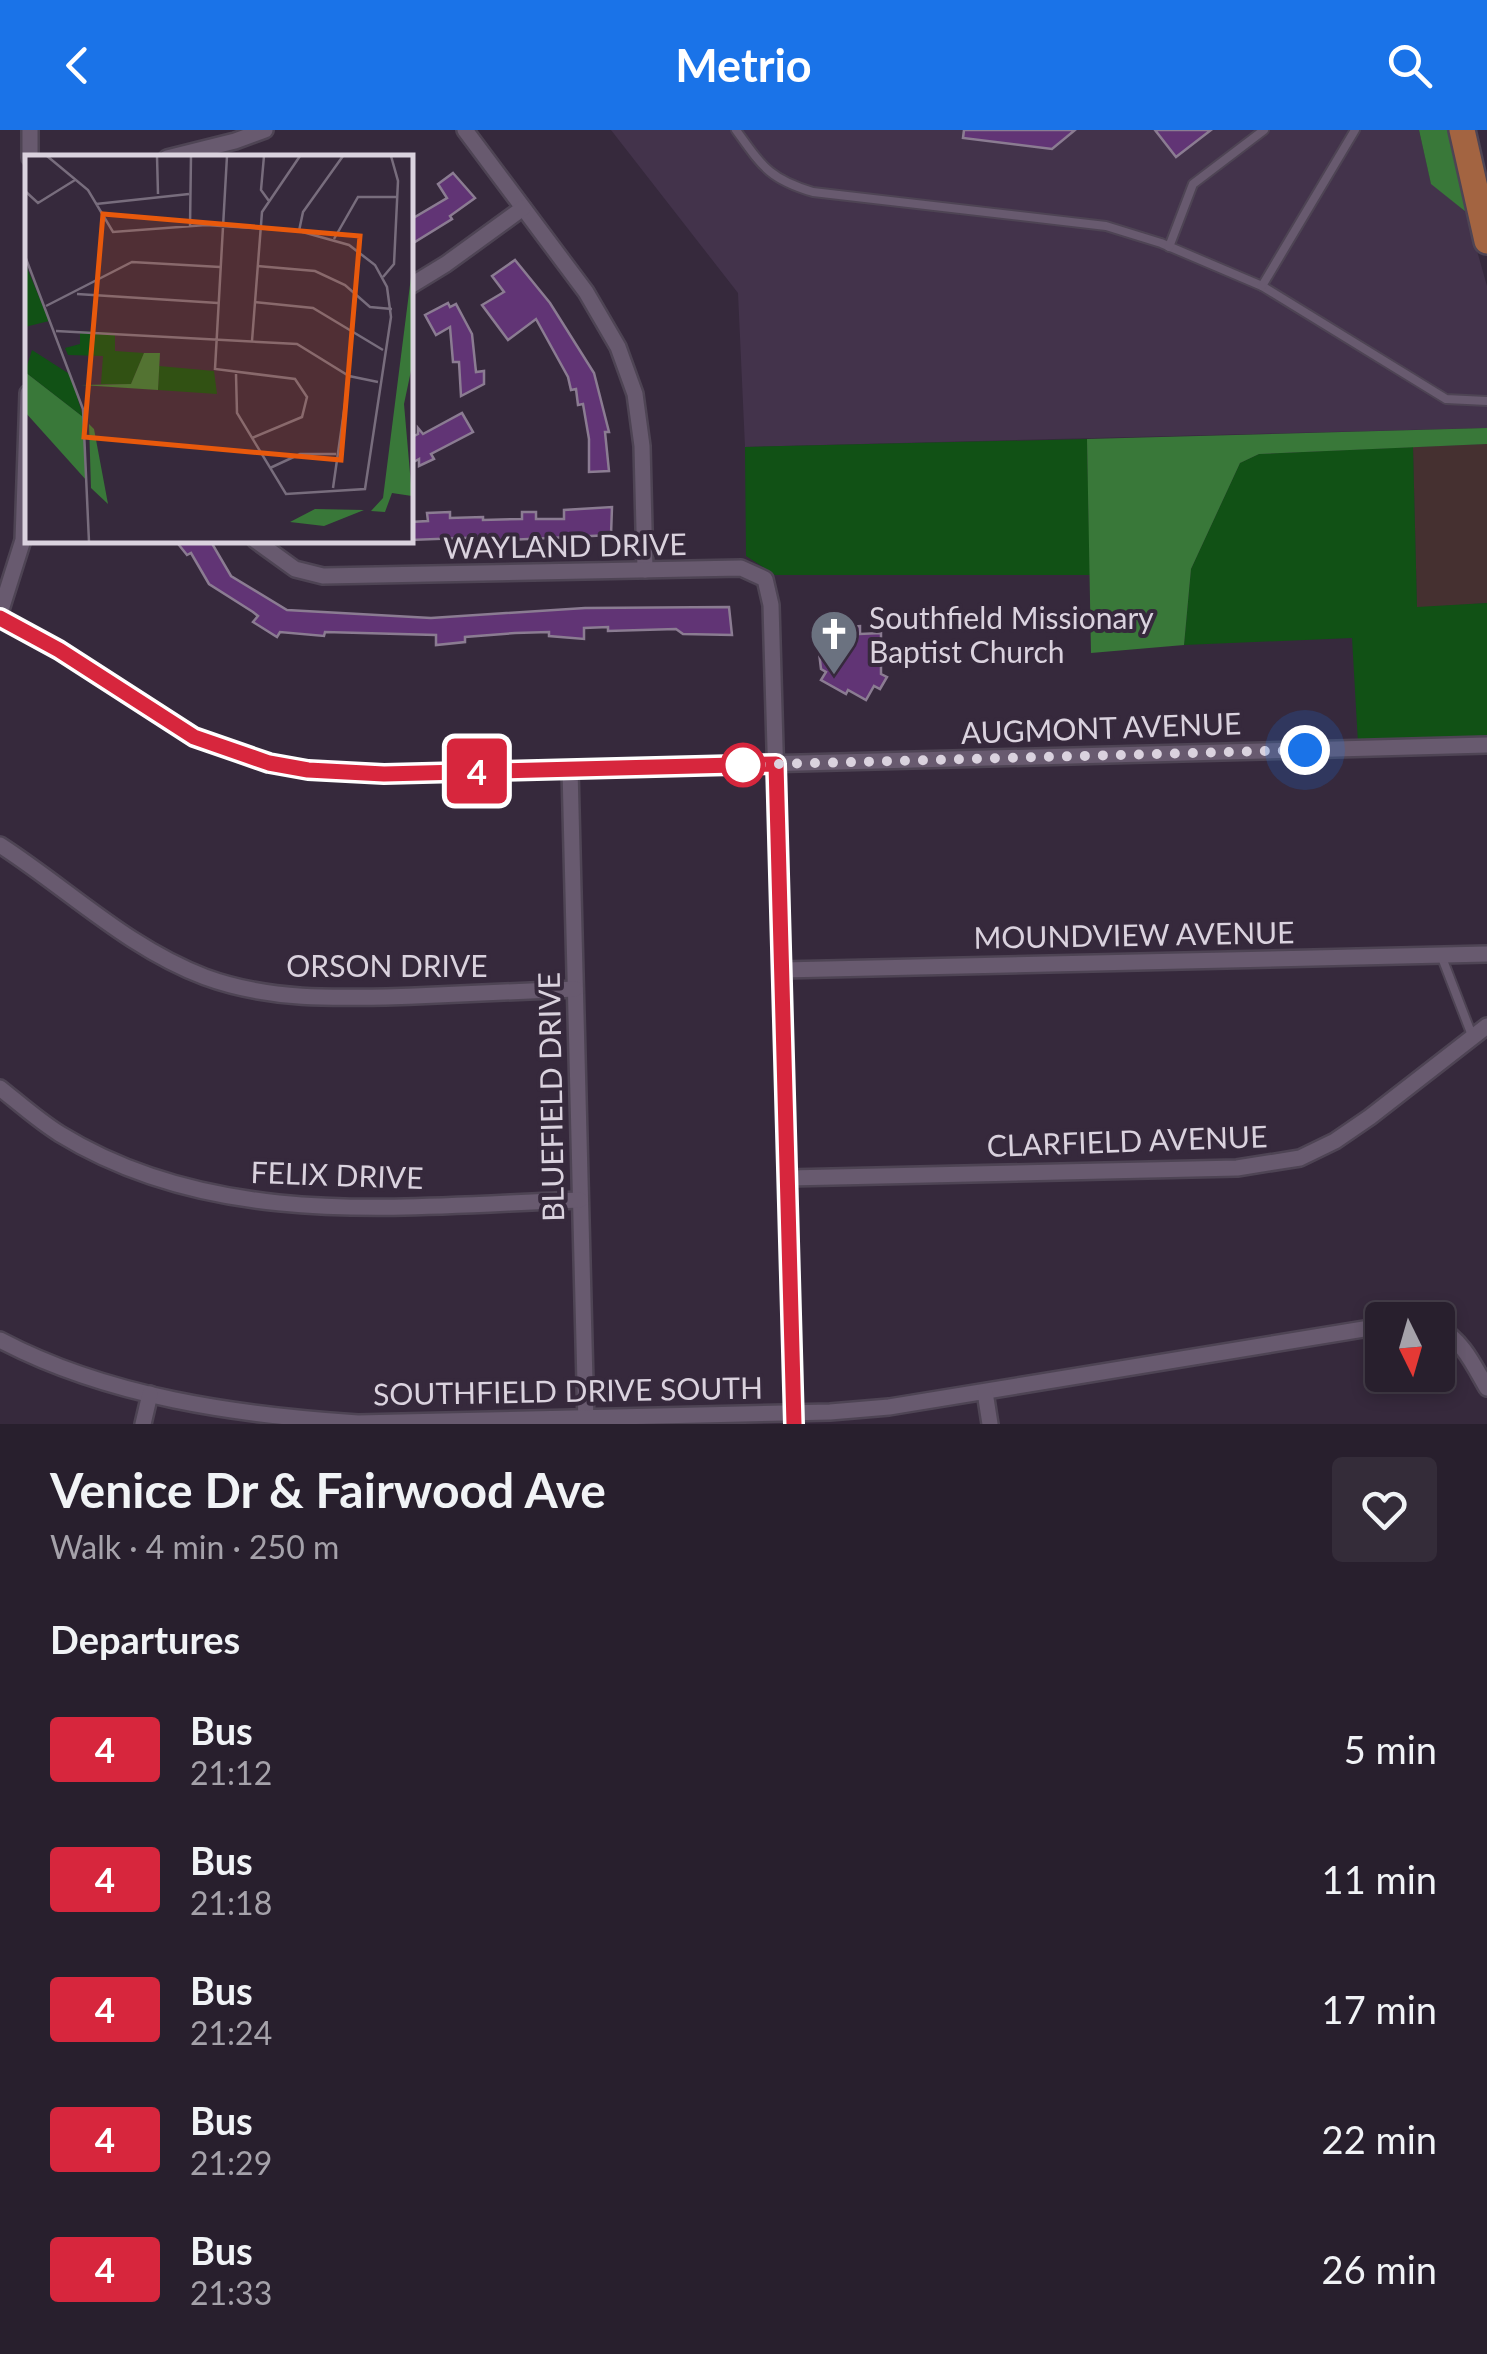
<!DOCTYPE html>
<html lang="en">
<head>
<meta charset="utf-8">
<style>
	:root { --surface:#281f2d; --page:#342c39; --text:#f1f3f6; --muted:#a5a2aa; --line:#443d49; --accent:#1a73e8 }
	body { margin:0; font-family:Lato,sans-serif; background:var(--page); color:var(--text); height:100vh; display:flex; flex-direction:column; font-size:38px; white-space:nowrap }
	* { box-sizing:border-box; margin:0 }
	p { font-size:32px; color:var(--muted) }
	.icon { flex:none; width:55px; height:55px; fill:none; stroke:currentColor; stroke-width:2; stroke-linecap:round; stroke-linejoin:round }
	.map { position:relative; height:1294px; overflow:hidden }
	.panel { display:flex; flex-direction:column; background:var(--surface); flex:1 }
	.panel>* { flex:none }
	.badge { padding:0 20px; border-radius:8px; font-size:35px; line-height:65px }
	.needle { width:65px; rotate:175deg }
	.tools { position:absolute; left:1365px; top:1172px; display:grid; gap:20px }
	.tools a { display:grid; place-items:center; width:90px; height:90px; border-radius:10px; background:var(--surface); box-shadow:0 5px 15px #0003,0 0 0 2px var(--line); font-size:50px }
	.you { position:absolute; width:50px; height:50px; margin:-25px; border:8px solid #fff; border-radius:50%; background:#1a73e8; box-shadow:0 0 0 15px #1a73e833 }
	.map>.badge { position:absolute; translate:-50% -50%; box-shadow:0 0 0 5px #fff }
	h2 { padding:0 50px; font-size:38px; line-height:90px }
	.round { display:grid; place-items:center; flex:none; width:105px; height:105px; border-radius:10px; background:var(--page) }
	.overview { display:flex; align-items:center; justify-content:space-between; height:170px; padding:0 50px }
	h1 { font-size:48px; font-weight:700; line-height:75px }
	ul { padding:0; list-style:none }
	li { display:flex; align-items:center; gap:30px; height:130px; padding:0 50px }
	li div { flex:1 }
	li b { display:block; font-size:38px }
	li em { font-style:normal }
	li .badge { min-width:110px; font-weight:700; text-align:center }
	header { display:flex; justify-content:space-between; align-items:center; height:130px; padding:0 50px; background:var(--accent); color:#fff; font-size:45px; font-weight:700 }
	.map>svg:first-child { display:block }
	.commercial { fill:#453030 }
	.built { fill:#43334b }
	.green { fill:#115115 }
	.forest { fill:#397839 }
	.building { fill:#613475; stroke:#8b7c92; stroke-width:2.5 }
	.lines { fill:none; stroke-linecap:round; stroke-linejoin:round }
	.service-casing { stroke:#4e4454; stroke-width:12 }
	.minor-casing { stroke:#4e4454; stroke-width:20 }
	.primary-casing { stroke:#4e4454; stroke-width:30 }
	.service { stroke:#685a6f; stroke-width:8 }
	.minor { stroke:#685a6f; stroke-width:15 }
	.primary { stroke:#a36441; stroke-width:25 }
	.line-casing { stroke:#fff; stroke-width:22 }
	.line { stroke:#d7263d; stroke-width:15 }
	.walk { stroke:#dad2de; stroke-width:10; stroke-dasharray:0 18 }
	.stop-dot { fill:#fff; stroke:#d7263d; stroke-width:5 }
	.labels { text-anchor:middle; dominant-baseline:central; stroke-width:8; stroke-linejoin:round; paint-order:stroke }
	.street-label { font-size:30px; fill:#dad2de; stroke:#36293c }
	.poi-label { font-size:30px; fill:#dad2de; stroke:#36293c; text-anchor:start }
	.inset-road { fill:none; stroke:#786d7d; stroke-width:2.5 }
	.view { fill:#e8590c; fill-opacity:0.15; stroke:#e8590c; stroke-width:5 }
	.inset-edge { fill:none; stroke:#dad2de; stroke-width:5 }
</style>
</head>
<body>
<header><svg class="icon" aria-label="back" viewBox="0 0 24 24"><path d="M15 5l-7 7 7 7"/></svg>Metrio<svg class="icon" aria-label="search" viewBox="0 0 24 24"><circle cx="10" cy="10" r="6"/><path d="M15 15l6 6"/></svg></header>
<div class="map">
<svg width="1487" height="1294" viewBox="0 0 1487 1294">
	<rect width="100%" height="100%" fill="#36293c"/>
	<polygon class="commercial" points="1487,314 1487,473 1417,478 1413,317"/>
	<polygon class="built" points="611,0 1419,0 1431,53 1466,82 1487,156 1487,298 745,317 738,163"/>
	<g class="green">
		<polygon points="1087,309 1090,445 775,445 746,426 745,317"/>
		<polygon points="1413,317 1417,477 1487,473 1487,609 1358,613 1352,508 1184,515 1191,439 1240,333 1259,324"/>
	</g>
	<g class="forest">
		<polygon points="1419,0 1451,0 1466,82 1431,54"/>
		<polygon points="1487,298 1487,314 1259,324 1240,333 1191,439 1184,515 1091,523 1087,309"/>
	</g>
	<g class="building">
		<polygon points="964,0 1075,0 1052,19 963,8"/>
		<polygon points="1155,0 1211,0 1176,27"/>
		<polygon points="453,43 475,68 450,86 452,89 410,115 410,90 447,68 438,54"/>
		<polygon points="515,130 550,173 594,243 609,302 605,302 609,341 589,342 589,309 583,274 578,275 576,259 571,260 568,247 536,189 508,210 482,175 504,162 492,146"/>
		<polygon points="448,173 450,177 456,174 472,204 476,242 484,241 484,254 461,266 459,232 453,232 450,197 436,205 425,185"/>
		<polygon points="462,283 473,302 431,324 434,329 419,336 419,329 410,334 410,308 418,304 418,298 423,304"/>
		<polygon points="612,377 611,405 489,411 489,407 410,410 410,392 428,391 427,383 450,382 450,388 483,387 483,390 522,389 522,382 536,382 536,389 564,389 564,380"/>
		<polygon points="183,410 210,410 231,446 287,480 431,488 585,478 729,477 732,505 683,504 676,499 608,501 608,497 584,498 584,509 549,506 549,502 515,503 465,507 465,512 436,515 436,505 325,502 324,506 280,502 277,507 253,492 258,486 253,482 209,454 191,423 187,425 179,415"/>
		<polygon points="860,496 860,504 881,503 881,544 887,547 880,559 874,556 866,570 848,560 846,564 821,550 826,542 821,539 818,514 820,505 847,504 848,497"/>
	</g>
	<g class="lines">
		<g class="service-casing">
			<g id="service">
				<path d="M736 0C762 36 769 49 813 62L1106 96 1161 113 1262 156 1446 269 1487 271"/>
				<polyline points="1169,117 1193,54 1264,0"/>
				<polyline points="1262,156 1355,0"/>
				<polyline points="1441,825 1473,908"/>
			</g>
		</g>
		<g class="minor-casing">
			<g id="minor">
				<polyline points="465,0 586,162 618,217 635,264 642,316 645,440"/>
				<polyline points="30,28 30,0"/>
				<polyline points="167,28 235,11 265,0"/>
				<polyline points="410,156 446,134 523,78"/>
				<polyline points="255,410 295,439 323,446 741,438 765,449 771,475 794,1294"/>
				<polyline points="0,483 23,410 28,263"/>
				<polyline points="0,488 59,520 194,607 269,633 308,640 384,644 1487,615"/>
				<polyline points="570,639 586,1294"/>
				<path d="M0 715C68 759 128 818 205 847 273 872 344 868 415 866 469 864 522 861 575 859"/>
				<polyline points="782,840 1487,824"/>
				<path d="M0 958C20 974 39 991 60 1004 218 1101 405 1076 580 1070"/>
				<polyline points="788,1048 1237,1038 1300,1028 1335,1011 1370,987 1487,896"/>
				<path d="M1438 1197C1463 1211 1473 1234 1487 1258"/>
				<path d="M0 1210C108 1267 237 1285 358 1293L830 1282 889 1277 1382 1196"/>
				<polyline points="985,1262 990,1294"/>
				<polyline points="143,1294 150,1264"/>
			</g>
		</g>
		<g class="primary-casing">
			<polyline id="primary" points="1462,0 1487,111"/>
		</g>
		<use href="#service" class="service"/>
		<use href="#minor" class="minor"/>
		<use href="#primary" class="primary"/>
	</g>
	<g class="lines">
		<g class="line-casing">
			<polyline id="line" points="0,488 59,520 194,607 269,633 308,640 384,644 776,634 794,1294"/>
		</g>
		<use href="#line" class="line"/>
		<polyline class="walk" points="743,635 1305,620"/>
	</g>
	<defs>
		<g id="church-pin" transform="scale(2.5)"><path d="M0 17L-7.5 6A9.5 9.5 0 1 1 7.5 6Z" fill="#6b7280" stroke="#36293c"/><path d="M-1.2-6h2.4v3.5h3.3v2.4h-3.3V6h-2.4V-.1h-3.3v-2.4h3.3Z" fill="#fff"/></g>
	</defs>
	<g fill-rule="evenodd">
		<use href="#church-pin" x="834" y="504"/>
	</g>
	<circle class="stop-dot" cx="743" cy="635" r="20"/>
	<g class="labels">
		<g class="street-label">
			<text transform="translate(565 415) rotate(-1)">WAYLAND DRIVE</text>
			<text transform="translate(1101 597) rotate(-2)">AUGMONT AVENUE</text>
			<text transform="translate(1134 804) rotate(-1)">MOUNDVIEW AVENUE</text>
			<text x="387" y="835">ORSON DRIVE</text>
			<text transform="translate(550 967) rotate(-91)">BLUEFIELD DRIVE</text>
			<text transform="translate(1127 1010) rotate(-2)">CLARFIELD AVENUE</text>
			<text transform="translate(337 1044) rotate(2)">FELIX DRIVE</text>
			<text transform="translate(568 1260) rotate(-1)">SOUTHFIELD DRIVE SOUTH</text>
		</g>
		<g class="poi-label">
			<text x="869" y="487">Southfield Missionary<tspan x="869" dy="34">Baptist Church</tspan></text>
		</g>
	</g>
	<g transform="translate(25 25)">
		<rect width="388" height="388" fill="#36293c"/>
		<path d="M0 108 24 166 0 172ZM55 176 90 178V196L119 198 106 229H76L78 201 43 200 40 193 55 189ZM7 195 46 220 58 262 0 217ZM134 211 189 216 192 239 133 235Z" fill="#115115"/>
		<path d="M387 114V211L379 249 387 341 367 338 360 357 346 356 358 343ZM119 198H135L133 235 56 230 106 229ZM0 217 58 262 62 326 0 257ZM64 269 69 274 83 349 66 333ZM290 354 339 355 299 371 265 367Z" fill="#397839"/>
		<path class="inset-road" d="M22 1 63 35 88 77 181 70 274 76 324 90 350 110 362 132 366 162 340 334 261 339 212 258 211 219M132 1 133 39M202 1 190 214 270 224 282 242 277 262 227 283M239 1 236 35 244 46M0 36 13 48 50 25M71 49 164 39M165 72 166 1M274 76 278 57 318 1M309 84 333 42H373M0 101 58 254 64 387M232 111 290 116 320 130 345 152 367 154M358 122 369 109 373 26 366 1M52 139 193 148M229 147 288 153 358 195M21 151 107 107 195 112M31 176 272 189 324 221 353 227M227 186 237 57 275 1M245 313 275 299H311M308 333 324 221"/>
		<path class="view" d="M78 59 335 81 316 305 59 282Z"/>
		<rect width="388" height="388" class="inset-edge"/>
	</g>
</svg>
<div class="tools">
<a><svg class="needle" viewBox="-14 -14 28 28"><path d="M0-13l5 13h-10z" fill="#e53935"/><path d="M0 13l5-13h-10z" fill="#a5a2aa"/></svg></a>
</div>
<div class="you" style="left:1305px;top:620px"></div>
<b class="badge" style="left:477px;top:641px;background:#d7263d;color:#fff">4</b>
</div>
<section class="panel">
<div class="overview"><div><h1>Venice Dr &amp; Fairwood Ave</h1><p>Walk · 4 min · 250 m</p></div><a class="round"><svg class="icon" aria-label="heart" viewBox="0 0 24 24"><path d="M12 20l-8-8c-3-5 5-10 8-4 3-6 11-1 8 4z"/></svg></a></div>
<h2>Departures</h2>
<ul>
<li><span class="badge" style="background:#d7263d;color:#fff">4</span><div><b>Bus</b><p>21:12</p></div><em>5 min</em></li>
<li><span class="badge" style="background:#d7263d;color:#fff">4</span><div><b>Bus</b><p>21:18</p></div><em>11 min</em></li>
<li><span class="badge" style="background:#d7263d;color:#fff">4</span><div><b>Bus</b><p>21:24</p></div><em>17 min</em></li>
<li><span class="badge" style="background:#d7263d;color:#fff">4</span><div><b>Bus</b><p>21:29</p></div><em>22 min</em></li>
<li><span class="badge" style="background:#d7263d;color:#fff">4</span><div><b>Bus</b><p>21:33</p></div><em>26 min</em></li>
</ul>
</section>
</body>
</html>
